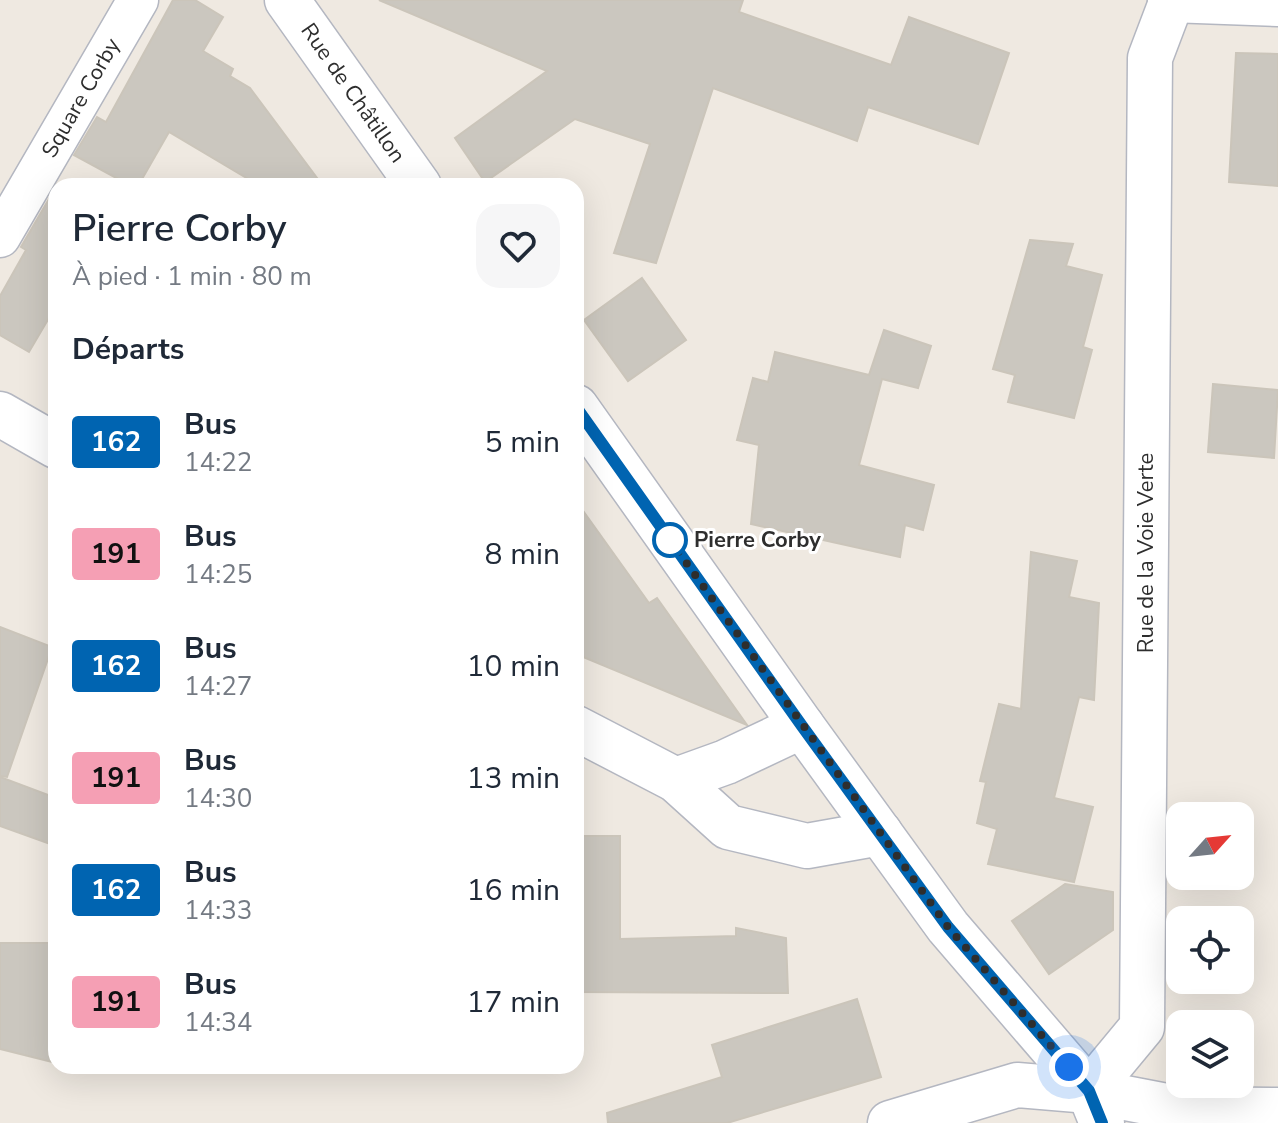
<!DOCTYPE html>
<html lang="fr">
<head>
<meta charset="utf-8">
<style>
	:root { --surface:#fff; --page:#f6f6f7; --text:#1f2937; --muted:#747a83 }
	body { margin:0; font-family:"Nunito Sans",sans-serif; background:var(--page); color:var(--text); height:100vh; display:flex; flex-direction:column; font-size:30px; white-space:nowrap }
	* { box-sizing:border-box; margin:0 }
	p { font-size:26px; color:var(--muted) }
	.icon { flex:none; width:44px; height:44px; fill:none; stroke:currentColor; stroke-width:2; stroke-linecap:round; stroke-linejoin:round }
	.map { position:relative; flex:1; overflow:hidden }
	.side { position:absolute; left:48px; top:178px; width:536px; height:896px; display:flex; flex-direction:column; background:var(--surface); border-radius:24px; box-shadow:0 8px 32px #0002 }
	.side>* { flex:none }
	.badge { padding:0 16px; border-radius:6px; font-size:28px; line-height:52px }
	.needle { width:52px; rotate:63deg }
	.buttons { position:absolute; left:1166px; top:802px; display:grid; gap:16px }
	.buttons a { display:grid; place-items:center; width:88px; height:88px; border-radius:16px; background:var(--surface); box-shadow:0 8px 32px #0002; font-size:40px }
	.you { position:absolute; width:40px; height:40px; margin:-20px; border:6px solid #fff; border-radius:50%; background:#1a73e8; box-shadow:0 0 0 12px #1a73e833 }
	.map>.badge { position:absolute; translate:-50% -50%; box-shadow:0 0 0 4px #fff }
	h2 { padding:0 24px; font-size:30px; line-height:72px }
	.round { display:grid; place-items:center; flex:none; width:84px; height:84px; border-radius:24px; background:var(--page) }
	.headline { display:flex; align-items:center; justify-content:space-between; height:136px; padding:0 24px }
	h1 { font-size:38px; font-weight:600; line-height:60px }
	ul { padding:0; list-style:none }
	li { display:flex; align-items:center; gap:24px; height:112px; padding:0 24px }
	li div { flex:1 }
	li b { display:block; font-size:30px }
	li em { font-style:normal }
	li .badge { min-width:88px; font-weight:700; text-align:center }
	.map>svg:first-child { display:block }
	.building { fill:#cbc7bf; stroke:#cbc5ba; stroke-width:2 }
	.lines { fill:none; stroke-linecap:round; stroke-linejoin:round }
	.pedestrian-casing { stroke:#b4b7c1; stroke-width:43 }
	.minor-casing { stroke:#b4b7c1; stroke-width:47 }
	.secondary-casing { stroke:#b4b7c1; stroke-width:47 }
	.pedestrian { stroke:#fff; stroke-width:40 }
	.minor { stroke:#fff; stroke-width:44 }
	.secondary { stroke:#fff; stroke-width:44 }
	.line-casing { stroke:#fff; stroke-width:18 }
	.line { stroke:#0064b1; stroke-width:12 }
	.walk { stroke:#2e2e2e; stroke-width:8; stroke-dasharray:0 14.4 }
	.stop-dot { fill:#fff; stroke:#0064b1; stroke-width:4 }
	.labels { text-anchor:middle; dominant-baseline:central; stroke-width:6; stroke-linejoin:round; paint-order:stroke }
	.street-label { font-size:22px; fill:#2e2e2e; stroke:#fff }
	.stop-label { font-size:22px; font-weight:bold; fill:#2e2e2e; stroke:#fff; text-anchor:start }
</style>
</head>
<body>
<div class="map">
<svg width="1278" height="1123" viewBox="0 0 1278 1123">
	<rect width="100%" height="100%" fill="#efe9e1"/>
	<g class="building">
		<polygon points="173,0 195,0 223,17 203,51 233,69 230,76 250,88 323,186 260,186 169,132 138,186 131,186 74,155 97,117 106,122"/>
		<polygon points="379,0 743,0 739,12 891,65 909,17 1009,53 978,144 868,107 857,141 713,88 656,263 614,253 650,144 575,119 485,182 455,138 547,71"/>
		<polygon points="1236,53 1278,54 1278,186 1229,182"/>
		<polygon points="56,187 56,306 29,352 0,335 0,296 26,250 21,247"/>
		<polygon points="1030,240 1073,244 1066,266 1102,275 1083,347 1092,350 1074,418 1008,402 1015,375 993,369"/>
		<polygon points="642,278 686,340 628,381 584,320"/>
		<polygon points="884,330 931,346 918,388 882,379 859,465 934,485 923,530 905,525 900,557 751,524 759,445 737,440 753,378 768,382 775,352 869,375"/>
		<polygon points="1213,384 1278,390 1274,458 1208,452"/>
		<polygon points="576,501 649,603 657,598 747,725 576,654"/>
		<polygon points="1031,552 1077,561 1069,597 1099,603 1094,700 1079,697 1054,798 1093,807 1074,882 988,864 997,829 977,823 986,782 980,781 999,704 1021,709"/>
		<polygon points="0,627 52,647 7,777 0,776"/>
		<polygon points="0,777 56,798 56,846 0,826"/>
		<polygon points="576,836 620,836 620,939 736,936 736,928 786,938 788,993 576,992"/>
		<polygon points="1065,884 1113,892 1113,930 1049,974 1012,921"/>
		<polygon points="0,943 56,943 56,1063 0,1049"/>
		<polygon points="857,999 881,1077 727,1123 608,1123 607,1113 722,1077 712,1045"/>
	</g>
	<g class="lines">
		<g class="pedestrian-casing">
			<polyline id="pedestrian" points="0,237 138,0"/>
		</g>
		<g class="minor-casing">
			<g id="minor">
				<polyline points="1170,0 1278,4"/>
				<polyline points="0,414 56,446"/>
				<polyline points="576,728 676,780 728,827 807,846 880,833"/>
				<polyline points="676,780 726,762 802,726"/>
				<polyline points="1089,1091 1142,1027 1150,58 1172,0"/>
				<polyline points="890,1123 1017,1085 1089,1091 1183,1109 1278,1110"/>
			</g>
		</g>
		<g class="secondary-casing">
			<g id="secondary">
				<polyline points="287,0 419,186"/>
				<polyline points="576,407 802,726 948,927 1089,1091 1102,1123"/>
			</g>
		</g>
		<use href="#pedestrian" class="pedestrian"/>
		<use href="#minor" class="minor"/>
		<use href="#secondary" class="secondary"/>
	</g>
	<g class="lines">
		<g class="line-casing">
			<polyline id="line" points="576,407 802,726 948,927 1089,1091 1102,1123"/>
		</g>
		<use href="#line" class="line"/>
		<polyline class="walk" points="670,540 948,927 1069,1067"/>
	</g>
	<circle class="stop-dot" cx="670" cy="540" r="16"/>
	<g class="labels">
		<g class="street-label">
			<text transform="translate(353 93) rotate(55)">Rue de Châtillon</text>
			<text transform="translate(81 98) rotate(-60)">Square Corby</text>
			<text transform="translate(1146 553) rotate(-90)">Rue de la Voie Verte</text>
		</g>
		<g class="stop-label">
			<text x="694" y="540">Pierre Corby</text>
		</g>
	</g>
</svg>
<div class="buttons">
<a><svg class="needle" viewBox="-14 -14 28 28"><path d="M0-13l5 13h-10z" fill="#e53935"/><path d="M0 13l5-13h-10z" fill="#747a83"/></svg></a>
<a><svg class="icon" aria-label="locate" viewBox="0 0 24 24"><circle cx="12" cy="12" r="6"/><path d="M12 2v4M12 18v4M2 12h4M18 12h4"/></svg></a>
<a><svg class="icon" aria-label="layers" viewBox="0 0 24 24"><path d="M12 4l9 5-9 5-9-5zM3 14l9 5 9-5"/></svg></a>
</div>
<div class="you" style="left:1069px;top:1067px"></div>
<section class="side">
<div class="headline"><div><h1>Pierre Corby</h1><p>À pied · 1 min · 80 m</p></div><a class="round"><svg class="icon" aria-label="heart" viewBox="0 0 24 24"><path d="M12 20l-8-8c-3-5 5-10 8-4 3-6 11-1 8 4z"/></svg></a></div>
<h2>Départs</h2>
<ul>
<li><span class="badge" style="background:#0064b1;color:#fff">162</span><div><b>Bus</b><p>14:22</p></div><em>5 min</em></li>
<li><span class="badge" style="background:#f59fb4;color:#111">191</span><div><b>Bus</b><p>14:25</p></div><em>8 min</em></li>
<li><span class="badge" style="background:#0064b1;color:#fff">162</span><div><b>Bus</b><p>14:27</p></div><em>10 min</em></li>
<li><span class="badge" style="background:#f59fb4;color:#111">191</span><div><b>Bus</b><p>14:30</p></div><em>13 min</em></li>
<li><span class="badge" style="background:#0064b1;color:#fff">162</span><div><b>Bus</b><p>14:33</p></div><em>16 min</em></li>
<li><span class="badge" style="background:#f59fb4;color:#111">191</span><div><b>Bus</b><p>14:34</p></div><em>17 min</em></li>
</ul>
</section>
</div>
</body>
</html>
